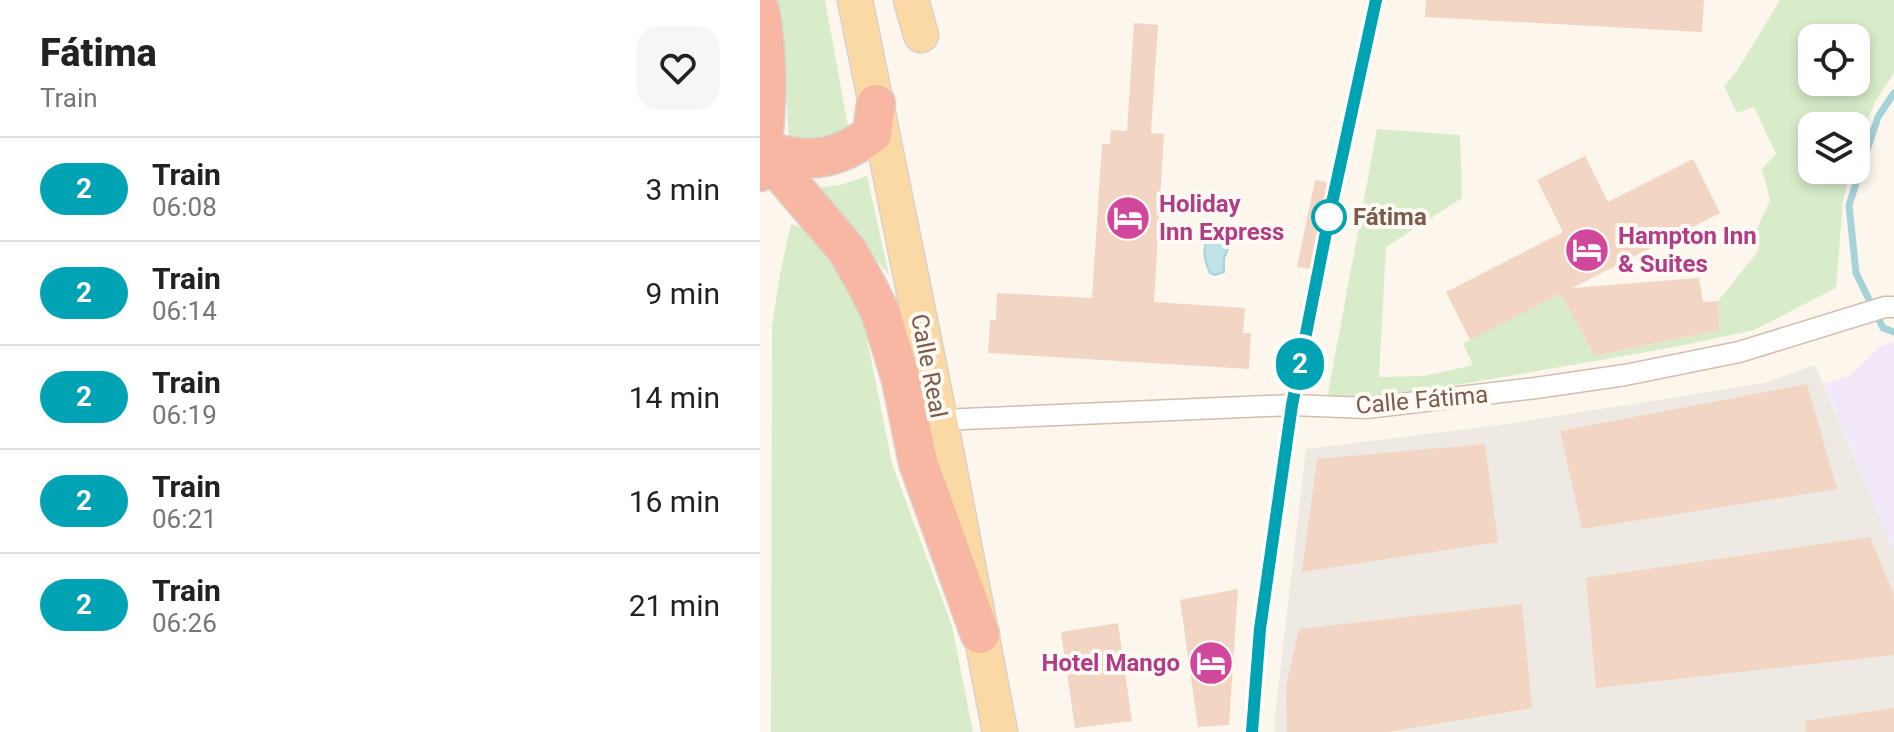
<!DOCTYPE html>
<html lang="en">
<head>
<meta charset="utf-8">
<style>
	:root { --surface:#fff; --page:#f6f6f6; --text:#222; --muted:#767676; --line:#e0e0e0 }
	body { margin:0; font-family:Roboto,sans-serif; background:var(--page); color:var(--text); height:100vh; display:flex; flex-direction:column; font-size:30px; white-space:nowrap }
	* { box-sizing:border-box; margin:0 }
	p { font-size:26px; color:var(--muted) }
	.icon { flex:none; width:44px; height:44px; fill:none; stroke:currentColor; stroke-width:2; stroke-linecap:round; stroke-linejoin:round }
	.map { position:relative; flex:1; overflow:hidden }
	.side { display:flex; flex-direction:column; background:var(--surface); width:760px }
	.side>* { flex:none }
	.badge { padding:0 16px; border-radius:26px; font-size:28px; line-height:52px }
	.fabs { position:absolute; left:1038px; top:24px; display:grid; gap:16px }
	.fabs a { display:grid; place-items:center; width:72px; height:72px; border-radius:16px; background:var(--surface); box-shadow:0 4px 12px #0003; font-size:40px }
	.map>.badge { position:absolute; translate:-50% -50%; box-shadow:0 0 0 4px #fff }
	.round { display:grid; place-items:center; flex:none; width:84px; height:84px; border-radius:24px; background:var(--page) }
	.head { display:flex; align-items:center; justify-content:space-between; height:136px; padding:0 40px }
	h1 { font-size:38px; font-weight:800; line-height:60px }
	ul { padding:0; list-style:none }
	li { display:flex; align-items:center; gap:24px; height:104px; padding:0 40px; border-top:2px solid var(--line) }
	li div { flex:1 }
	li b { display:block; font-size:30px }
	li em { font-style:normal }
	li .badge { min-width:88px; font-weight:700; text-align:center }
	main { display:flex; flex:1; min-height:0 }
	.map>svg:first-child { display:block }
	.industrial { fill:#efe9e4 }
	.education { fill:#f3e8fa }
	.green { fill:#d8ecc9; fill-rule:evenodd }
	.water { fill:#bfe3e8; stroke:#a5d3da; stroke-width:2 }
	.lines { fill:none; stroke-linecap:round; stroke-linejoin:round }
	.stream { stroke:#a5d3da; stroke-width:7 }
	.building { fill:#f3d5c3 }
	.street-casing { stroke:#d1beb0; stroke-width:23 }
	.primary-casing { stroke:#dad1cd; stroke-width:37 }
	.highway-casing { stroke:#dad1cd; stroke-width:41 }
	.street { stroke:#fff; stroke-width:20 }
	.primary { stroke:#fbd9a5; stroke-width:34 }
	.highway { stroke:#f7b7a3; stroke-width:38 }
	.rail-casing { stroke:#b9a8c9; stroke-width:9 }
	.rail { stroke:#fffaf3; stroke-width:6; stroke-dasharray:18; stroke-linecap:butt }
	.line-casing { stroke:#fff; stroke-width:18 }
	.line { stroke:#00a3b4; stroke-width:12 }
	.stop-dot { fill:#fff; stroke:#00a3b4; stroke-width:4 }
	.labels { text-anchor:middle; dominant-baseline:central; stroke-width:8; stroke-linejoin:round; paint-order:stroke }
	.hotel-label { font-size:24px; font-weight:bold; fill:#b23c85; stroke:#fffaf3; text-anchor:start }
	.stop-label { font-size:24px; font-weight:bold; fill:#7a5c4d; stroke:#fffaf3; text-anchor:start }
	.street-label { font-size:24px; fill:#7a5c4d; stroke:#fffaf3 }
</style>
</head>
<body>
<main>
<section class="side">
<div class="head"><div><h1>Fátima</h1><p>Train</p></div><a class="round"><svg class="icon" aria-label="heart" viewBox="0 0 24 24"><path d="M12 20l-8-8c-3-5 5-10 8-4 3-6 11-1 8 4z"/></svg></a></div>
<ul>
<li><span class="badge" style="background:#00a3b4;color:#fff">2</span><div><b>Train</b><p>06:08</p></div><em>3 min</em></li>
<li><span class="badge" style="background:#00a3b4;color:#fff">2</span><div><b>Train</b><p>06:14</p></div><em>9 min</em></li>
<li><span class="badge" style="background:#00a3b4;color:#fff">2</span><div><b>Train</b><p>06:19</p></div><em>14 min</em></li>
<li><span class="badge" style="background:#00a3b4;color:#fff">2</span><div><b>Train</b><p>06:21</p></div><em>16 min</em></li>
<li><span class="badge" style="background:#00a3b4;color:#fff">2</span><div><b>Train</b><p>06:26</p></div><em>21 min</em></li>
</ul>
</section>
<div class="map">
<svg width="1134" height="732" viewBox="0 0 1134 732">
	<rect width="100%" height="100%" fill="#fdf6ec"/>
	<polygon class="industrial" points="1055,365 1134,550 1134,732 515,732 515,716 546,449 740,425 1004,383"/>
	<polygon class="education" points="1134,342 1134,550 1064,384 1089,376 1121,346"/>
	<g class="green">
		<polygon points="15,0 65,0 89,132 53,144 29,138 23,50"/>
		<path d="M1020 0H1134V73L1115 102 1096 146V126H1052V170H1090L1083 202 1076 288 994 330 910 348 610 400 566 404 617 129 700 135 702 198 626 247 619 377 664 376 713 365 703 343 800 294 835 356 960 330 958 301 999 250 991 234 998 227 1010 200 1002 169 1016 154 994 107 977 113 964 86 977 71ZM1052 38H1096V82H1052Z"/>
		<polygon points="107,176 129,275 55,188 80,185"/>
		<polygon points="31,224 46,229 84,280 103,319 132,464 192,626 213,732 11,732 12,326 20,274"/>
	</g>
	<path class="water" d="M457 231 467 234 471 242 464 258V272L455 275 450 273C443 258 440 238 457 231Z"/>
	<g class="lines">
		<polyline class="stream" points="1134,93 1118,117 1089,205 1096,273 1123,328 1134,332"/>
	</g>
	<g class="building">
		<polygon points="666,0 944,0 942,32 665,17"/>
		<polygon points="374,23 398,25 391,133 404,134 394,302 485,308 483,333 491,333 489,369 228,353 230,320 236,320 237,293 332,298 342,144 350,144 351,130 367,131"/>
		<polygon points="825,156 848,202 933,159 960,213 812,288 939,278 943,302 958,301 960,330 835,356 800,294 710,340 686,292 803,232 777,180"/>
		<polygon points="555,180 575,184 556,270 537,267"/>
		<polygon points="1047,384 1077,489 822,529 800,431"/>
		<polygon points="725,444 738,542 542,572 557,459"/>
		<polygon points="1110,537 1134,595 1134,655 836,688 826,578"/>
		<polygon points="478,589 469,725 438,727 420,600"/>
		<polygon points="762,604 772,708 627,732 527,732 526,686 539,629"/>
		<polygon points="358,623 372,721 315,728 301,632"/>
		<polygon points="1134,708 1134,732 1046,732 1045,721"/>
	</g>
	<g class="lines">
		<g class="street-casing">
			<polyline id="street" points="180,420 532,405 606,408 776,388 865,375 979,352 1125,307 1134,307"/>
		</g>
		<g class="primary-casing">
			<g id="primary">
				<polyline points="95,0 180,420 240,732"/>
				<polyline points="151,0 161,35"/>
			</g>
		</g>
		<g class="highway-casing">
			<g id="highway">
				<path d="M0 11C10 65 6 118 0 172"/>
				<polyline points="0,148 87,250 105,282 121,314 141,379 158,462 220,634"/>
				<path d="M2 151C50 161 71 164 112 134L116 104"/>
			</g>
		</g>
		<use href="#street" class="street"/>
		<use href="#primary" class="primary"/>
		<use href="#highway" class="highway"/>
		<g class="rail-casing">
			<polyline id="rail" points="492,732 500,629 532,405 569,217 616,0"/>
		</g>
		<use href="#rail" class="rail"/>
	</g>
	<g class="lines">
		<g class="line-casing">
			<polyline id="line" points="492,732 500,629 532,405 569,217 616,0"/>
		</g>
		<use href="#line" class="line"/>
	</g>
	<defs>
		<g id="hotel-disc" transform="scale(2.3)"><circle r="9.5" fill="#d1479c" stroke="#fffaf3"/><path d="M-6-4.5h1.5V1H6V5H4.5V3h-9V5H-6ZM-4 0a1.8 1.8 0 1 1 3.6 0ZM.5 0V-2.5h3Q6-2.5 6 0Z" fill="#fff"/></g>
	</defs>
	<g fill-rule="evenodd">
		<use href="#hotel-disc" x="368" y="218"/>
		<use href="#hotel-disc" x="827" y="250"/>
		<use href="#hotel-disc" x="451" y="663"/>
	</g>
	<circle class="stop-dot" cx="569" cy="217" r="16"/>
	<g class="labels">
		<g class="hotel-label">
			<text x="399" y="204">Holiday<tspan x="399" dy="28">Inn Express</tspan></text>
			<text x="858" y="236">Hampton Inn<tspan x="858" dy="28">&amp; Suites</tspan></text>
			<text x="420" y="663" text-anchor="end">Hotel Mango</text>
		</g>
		<g class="stop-label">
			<text x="593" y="217">Fátima</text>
		</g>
		<g class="street-label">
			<text transform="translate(169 366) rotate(79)">Calle Real</text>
			<text transform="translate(662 400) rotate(-5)">Calle Fátima</text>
		</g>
	</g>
</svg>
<div class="fabs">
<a><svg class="icon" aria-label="locate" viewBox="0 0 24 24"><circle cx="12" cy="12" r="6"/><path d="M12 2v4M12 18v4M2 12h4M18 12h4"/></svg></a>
<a><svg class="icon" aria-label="layers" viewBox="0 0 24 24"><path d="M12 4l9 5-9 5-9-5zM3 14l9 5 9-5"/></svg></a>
</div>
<b class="badge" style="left:540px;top:364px;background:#00a3b4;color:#fff">2</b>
</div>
</main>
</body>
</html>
